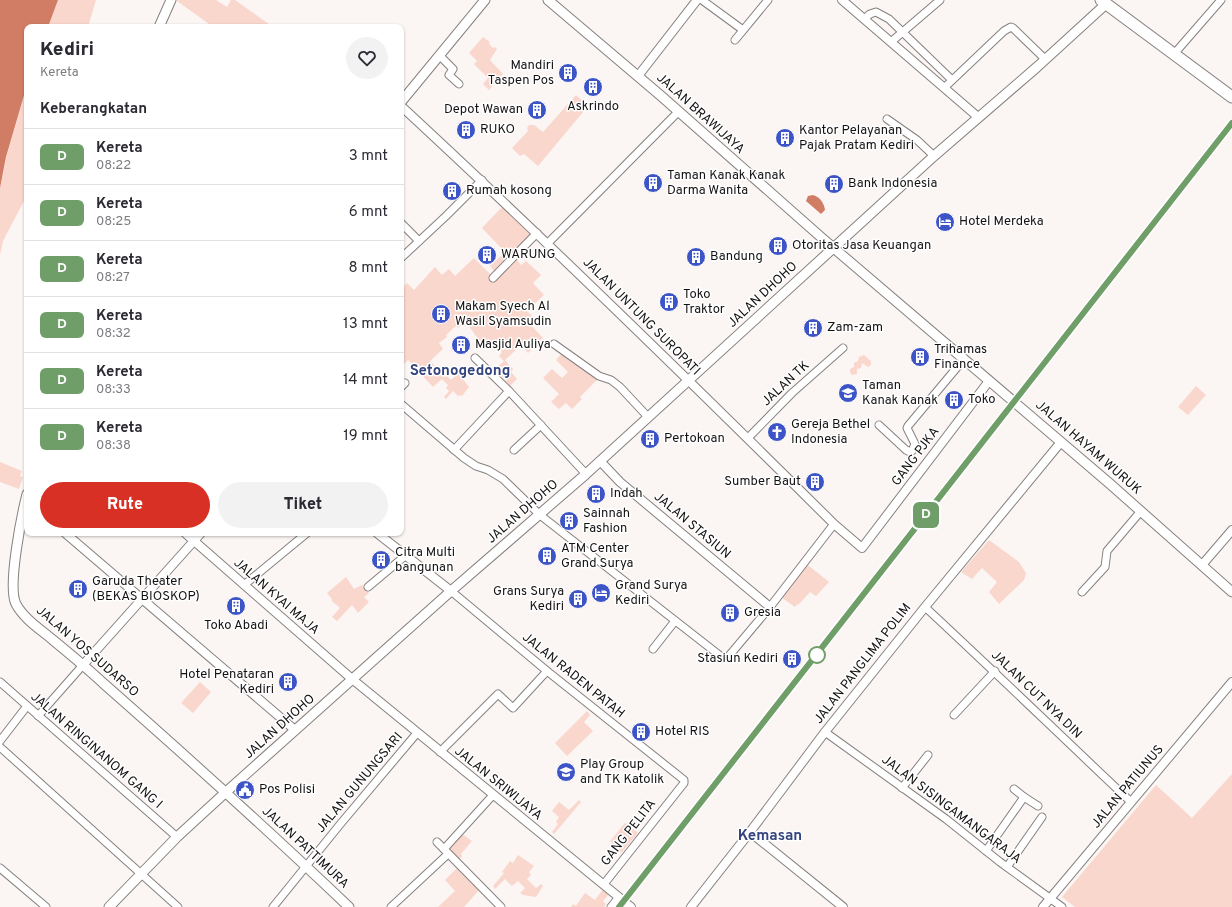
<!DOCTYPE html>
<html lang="id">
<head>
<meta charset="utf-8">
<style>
	:root { --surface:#fff; --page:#f2f2f3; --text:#2b2b33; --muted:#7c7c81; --line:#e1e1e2; --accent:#d93025 }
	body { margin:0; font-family:Overpass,sans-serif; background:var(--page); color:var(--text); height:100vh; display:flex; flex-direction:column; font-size:15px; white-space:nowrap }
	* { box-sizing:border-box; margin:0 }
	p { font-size:13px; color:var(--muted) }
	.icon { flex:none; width:22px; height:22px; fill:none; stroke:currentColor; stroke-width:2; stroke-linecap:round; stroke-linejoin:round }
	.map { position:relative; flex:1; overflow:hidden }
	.side { position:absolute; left:24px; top:24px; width:380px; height:512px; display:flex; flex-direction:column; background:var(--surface); border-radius:8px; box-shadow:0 1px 3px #0004 }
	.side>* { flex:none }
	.badge { padding:0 8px; border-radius:6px; font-size:14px; line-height:26px }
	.map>.badge { position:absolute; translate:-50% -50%; box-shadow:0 0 0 2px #fff }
	h2 { padding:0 16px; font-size:15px; line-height:36px }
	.round { display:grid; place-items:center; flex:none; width:42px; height:42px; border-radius:21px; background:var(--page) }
	.overview { display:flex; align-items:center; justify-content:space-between; height:68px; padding:0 16px }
	h1 { font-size:19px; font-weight:800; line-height:30px }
	.primary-button { display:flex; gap:8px; margin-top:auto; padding:8px 16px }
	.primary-button a { flex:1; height:46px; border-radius:24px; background:var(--accent); color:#fff; font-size:16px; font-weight:800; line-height:46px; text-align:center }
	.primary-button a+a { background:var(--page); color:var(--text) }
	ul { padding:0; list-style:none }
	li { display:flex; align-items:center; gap:12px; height:56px; padding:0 16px; border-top:1px solid var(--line) }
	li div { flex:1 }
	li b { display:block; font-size:15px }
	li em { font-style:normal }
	li .badge { min-width:44px; font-weight:700; text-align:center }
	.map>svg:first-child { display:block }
	.green { fill:#fad7cd }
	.water { fill:#d17d65 }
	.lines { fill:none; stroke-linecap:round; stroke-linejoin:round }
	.minor-casing { stroke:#86807f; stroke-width:9 }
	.tertiary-casing { stroke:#86807f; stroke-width:10 }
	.secondary-casing { stroke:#86807f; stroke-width:11 }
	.primary-casing { stroke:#86807f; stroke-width:13 }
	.minor { stroke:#fff; stroke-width:7 }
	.tertiary { stroke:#fff; stroke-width:8 }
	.secondary { stroke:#fff; stroke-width:9 }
	.primary { stroke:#fff; stroke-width:11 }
	.rail { stroke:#7d7978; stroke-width:2.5; stroke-dasharray:5 5; stroke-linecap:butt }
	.line-casing { stroke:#fff; stroke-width:9 }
	.line { stroke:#6f9e68; stroke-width:6 }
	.stop-dot { fill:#fff; stroke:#6f9e68; stroke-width:2 }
	.labels { text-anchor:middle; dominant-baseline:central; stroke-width:3; stroke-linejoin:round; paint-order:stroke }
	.poi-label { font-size:13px; fill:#131111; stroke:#fff; text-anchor:start }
	.street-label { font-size:13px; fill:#131111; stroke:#fff }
	.quarter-label { font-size:15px; font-weight:bold; fill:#34447e; stroke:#fff }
</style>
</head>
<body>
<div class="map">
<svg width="1232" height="907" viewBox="0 0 1232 907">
	<rect width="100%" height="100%" fill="#fbf5f3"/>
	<g class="green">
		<polygon points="58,0 96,0 88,27 48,27"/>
		<polygon points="178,0 216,0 227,7 231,0 235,0 273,27 209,27 209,24 177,1"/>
		<polygon points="483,37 490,42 489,44 493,48 495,47 497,49 490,60 503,74 489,90 483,84 488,78 474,64 477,61 469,53"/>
		<polygon points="27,85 27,195 3,241 0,255 0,188 7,155"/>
		<polygon points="576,95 588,106 538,166 524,154 520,156 512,148 528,131 527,128 529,125 534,125 543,132"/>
		<polygon points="502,207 532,236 515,258 521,265 526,261 541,275 533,283 544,295 527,311 532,316 527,321 543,338 528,353 521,345 505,360 513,369 511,372 517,379 510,386 495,369 504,361 499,356 502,352 491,340 483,346 466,322 458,328 456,326 446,335 447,337 439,343 443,349 430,361 445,377 447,376 451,380 458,373 469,387 462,396 460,395 458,396 453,391 446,399 444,397 449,391 446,388 448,385 442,379 433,387 417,370 417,368 408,360 401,367 401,289 407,283 414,290 435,267 442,275 449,269 455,276 474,258 491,275 494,271 490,266 505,252 482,228"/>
		<polygon points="563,352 598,379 580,397 582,399 572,409 566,403 559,409 551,402 559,394 543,378 552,369 562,378 568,372 556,360"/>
		<polygon points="864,355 871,361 871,365 868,367 862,363 861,368 857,369 857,374 852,375 850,372 850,369 854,367 854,363 858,361 859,357"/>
		<polygon points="1196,386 1206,395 1188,415 1178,407"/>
		<polygon points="0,462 22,471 20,476 23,477 19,489 0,482"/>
		<polygon points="989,540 1019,562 1026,573 1024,580 999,604 989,592 997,582 982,568 972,579 961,572"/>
		<polygon points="804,562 829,582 816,596 810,592 798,605 797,604 795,607 778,595"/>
		<polygon points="346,577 354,589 362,585 369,593 364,597 369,602 358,613 352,605 337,621 332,617 340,608 331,600 332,599 327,593"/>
		<polygon points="200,682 211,692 193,713 181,703"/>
		<polygon points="587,711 590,715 584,722 593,731 567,756 555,743"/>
		<polygon points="1232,774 1232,907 1075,907 1062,897 1156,785 1192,818"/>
		<polygon points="579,800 581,802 554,834 552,832 558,824 556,822 559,817 552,811 559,802 569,810"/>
		<polygon points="625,823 638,833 621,853 615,848 616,846 610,841"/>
		<polygon points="462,834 472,841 461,854 462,856 459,860 445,848"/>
		<polygon points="518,855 534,866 529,872 531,875 527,879 536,888 541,884 543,886 536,897 523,895 520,893 525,888 518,881 512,886 505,879 495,889 493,886 504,873 502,872 510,861 513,863"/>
		<polygon points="458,867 481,888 464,907 438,907 455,891 445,880"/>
		<polygon points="604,888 610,893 603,901 606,904 604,907 571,907 573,904 576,906 585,893 595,900"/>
	</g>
	<g class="water">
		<polygon points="0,0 58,0 48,27 27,27 27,85 6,157 0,188"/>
		<path d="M813 195C820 197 824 203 825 210L821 214 806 201 808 196Z"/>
	</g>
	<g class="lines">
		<g class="minor-casing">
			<g id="minor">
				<polyline points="702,0 743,30"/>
				<polyline points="864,19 870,14 876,12 889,19 952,80"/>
				<polyline points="735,40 768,0"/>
				<polyline points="891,42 940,0"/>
				<polyline points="1174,54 1221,0"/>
				<polyline points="439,55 453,69 449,75 459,84"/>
				<polyline points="945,87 1004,31 1011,27 1013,28 1045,59"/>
				<polyline points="887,119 917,140 934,156"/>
				<polyline points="401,223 419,241"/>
				<polyline points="548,243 679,111"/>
				<polyline points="401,258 446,216 482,180"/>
				<polyline points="493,278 537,233"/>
				<polyline points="554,344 599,376 611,380 620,387 648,417"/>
				<polyline points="475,358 509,391 586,474"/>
				<polyline points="401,387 405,383"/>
				<polyline points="401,404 464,458 476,466 488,470 503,479 540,515 723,658 728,657 770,607 834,524"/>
				<polyline points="879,425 906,450 910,452 912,451 915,444 907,428 908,426 964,359"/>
				<polyline points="748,438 792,393 843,348"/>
				<polyline points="454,450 509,391"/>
				<polyline points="514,450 541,425"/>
				<polyline points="244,585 307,533"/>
				<polyline points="368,587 405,556"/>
				<polyline points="451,591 547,671 684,780 684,783 604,884"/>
				<polyline points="1082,592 1105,567 1107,551 1141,511"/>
				<path d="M925 607C994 671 1062 737 1131 802"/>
				<polyline points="653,649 675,621"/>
				<polyline points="0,682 177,837"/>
				<polyline points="954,715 995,671"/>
				<polyline points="38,716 83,665"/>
				<polyline points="825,732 946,819 1000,862 1062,907"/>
				<polyline points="0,741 27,706"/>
				<polyline points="0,747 178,907"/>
				<polyline points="440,752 498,694 513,708 547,671"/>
				<polyline points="902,788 928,755"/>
				<polyline points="1024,797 1038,806"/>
				<polyline points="437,842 501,907"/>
				<polyline points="444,849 493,795"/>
				<polyline points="986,851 1024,797 1014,789"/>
				<polyline points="1007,867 1042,817"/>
				<polyline points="0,868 46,907"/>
				<polyline points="273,907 342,822 417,733"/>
				<polyline points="391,907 448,854"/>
				<polyline points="611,907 619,897"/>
			</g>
		</g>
		<g class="tertiary-casing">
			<g id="tertiary">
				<polyline points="842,0 978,117"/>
				<polyline points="638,76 697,0"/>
				<path d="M401 106C548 242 692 383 834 524L862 548 989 381"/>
				<polyline points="600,461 620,482 770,607"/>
				<polyline points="65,533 295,730"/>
				<polyline points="185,533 352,679 631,907"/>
				<polyline points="377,533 451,591"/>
				<polyline points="1202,565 1232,530"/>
				<polyline points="83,665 201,533"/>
				<polyline points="750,832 843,907"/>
				<polyline points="691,907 750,832 825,732 925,607 1061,442"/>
				<polyline points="1043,907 1232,682"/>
			</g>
		</g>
		<g class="secondary-casing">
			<g id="secondary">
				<polyline points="548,0 660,95 822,238 1109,483 1232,592"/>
				<polyline points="159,27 171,0"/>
				<polyline points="401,102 485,0"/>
				<path d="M27 494C22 514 7 587 16 604 24 619 40 629 53 640 70 654 87 668 103 683 186 756 268 830 349 907"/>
				<polyline points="109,907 177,837 226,792 451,591 586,474 934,156 1037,67 1106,4"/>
			</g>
		</g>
		<g class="primary-casing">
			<polyline id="primary" points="1101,0 1232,97"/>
		</g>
		<use href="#minor" class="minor"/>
		<use href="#tertiary" class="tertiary"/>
		<use href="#secondary" class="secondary"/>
		<use href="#primary" class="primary"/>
		<g class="rail">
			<polyline points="898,551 1232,123"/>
			<polyline points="619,907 765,722"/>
		</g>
	</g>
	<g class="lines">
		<g class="line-casing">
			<polyline id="line" points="619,907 1232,123"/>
		</g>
		<use href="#line" class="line"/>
	</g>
	<defs>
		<g id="building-disc" transform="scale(1)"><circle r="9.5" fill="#3d54c7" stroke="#fff"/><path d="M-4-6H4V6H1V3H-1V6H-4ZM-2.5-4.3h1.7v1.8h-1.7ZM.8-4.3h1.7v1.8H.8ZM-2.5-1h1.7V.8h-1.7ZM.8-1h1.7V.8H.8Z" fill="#fff"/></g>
		<g id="hotel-disc" transform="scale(1)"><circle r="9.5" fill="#3d54c7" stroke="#fff"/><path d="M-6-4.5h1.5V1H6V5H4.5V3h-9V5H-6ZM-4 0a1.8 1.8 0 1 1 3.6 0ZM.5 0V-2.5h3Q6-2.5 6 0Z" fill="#fff"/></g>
		<g id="school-disc" transform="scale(1)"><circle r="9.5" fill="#3d54c7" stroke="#fff"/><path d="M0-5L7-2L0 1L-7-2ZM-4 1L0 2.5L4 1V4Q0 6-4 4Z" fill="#fff"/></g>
		<g id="church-disc" transform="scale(1)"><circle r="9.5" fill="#3d54c7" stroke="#fff"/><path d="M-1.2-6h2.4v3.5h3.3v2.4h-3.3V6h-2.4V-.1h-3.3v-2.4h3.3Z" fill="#fff"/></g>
		<g id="civic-disc" transform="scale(1)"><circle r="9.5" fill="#3d54c7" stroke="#fff"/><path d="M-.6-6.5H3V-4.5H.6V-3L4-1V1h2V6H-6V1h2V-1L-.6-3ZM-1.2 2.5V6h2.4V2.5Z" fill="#fff"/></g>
	</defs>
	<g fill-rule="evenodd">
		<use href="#building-disc" x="568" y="73"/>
		<use href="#building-disc" x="593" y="87"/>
		<use href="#building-disc" x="537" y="110"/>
		<use href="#building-disc" x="466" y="130"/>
		<use href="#building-disc" x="785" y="138"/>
		<use href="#building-disc" x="653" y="183"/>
		<use href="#building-disc" x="834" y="184"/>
		<use href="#building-disc" x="452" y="191"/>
		<use href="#hotel-disc" x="945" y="222"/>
		<use href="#building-disc" x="778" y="246"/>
		<use href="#building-disc" x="487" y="255"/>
		<use href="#building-disc" x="696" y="257"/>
		<use href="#building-disc" x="669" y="302"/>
		<use href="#building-disc" x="441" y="314"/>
		<use href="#building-disc" x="813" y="328"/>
		<use href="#building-disc" x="461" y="345"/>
		<use href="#building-disc" x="920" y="357"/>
		<use href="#school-disc" x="848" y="393"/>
		<use href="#building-disc" x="954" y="400"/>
		<use href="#church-disc" x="777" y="432"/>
		<use href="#building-disc" x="650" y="439"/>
		<use href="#building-disc" x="815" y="482"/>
		<use href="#building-disc" x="596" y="494"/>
		<use href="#building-disc" x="569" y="521"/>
		<use href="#building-disc" x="547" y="556"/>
		<use href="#building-disc" x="381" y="560"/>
		<use href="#building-disc" x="78" y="589"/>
		<use href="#hotel-disc" x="601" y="593"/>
		<use href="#building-disc" x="578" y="599"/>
		<use href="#building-disc" x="236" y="606"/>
		<use href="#building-disc" x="730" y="613"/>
		<use href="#building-disc" x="792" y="659"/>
		<use href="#building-disc" x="288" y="682"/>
		<use href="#building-disc" x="641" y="732"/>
		<use href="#school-disc" x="566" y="772"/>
		<use href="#civic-disc" x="245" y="790"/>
	</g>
	<circle class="stop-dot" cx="817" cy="655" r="8"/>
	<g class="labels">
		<g class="poi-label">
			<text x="554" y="66" text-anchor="end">Mandiri<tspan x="554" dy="15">Taspen Pos</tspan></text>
			<text x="593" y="107" text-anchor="middle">Askrindo</text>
			<text x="523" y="110" text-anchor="end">Depot Wawan</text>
			<text x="480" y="130">RUKO</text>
			<text x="799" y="131">Kantor Pelayanan<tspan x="799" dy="15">Pajak Pratam Kediri</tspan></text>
			<text x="667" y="176">Taman Kanak Kanak<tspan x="667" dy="15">Darma Wanita</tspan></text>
			<text x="848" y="184">Bank Indonesia</text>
			<text x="466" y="191">Rumah kosong</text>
			<text x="959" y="222">Hotel Merdeka</text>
			<text x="792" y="246">Otoritas Jasa Keuangan</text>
			<text x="501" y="255">WARUNG</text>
			<text x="710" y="257">Bandung</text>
			<text x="683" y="295">Toko<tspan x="683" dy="15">Traktor</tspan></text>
			<text x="455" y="307">Makam Syech Al<tspan x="455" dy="15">Wasil Syamsudin</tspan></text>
			<text x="827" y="328">Zam-zam</text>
			<text x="475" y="345">Masjid Auliya</text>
			<text x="934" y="350">Trihamas<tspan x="934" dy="15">Finance</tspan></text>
			<text x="862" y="386">Taman<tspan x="862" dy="15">Kanak Kanak</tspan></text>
			<text x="968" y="400">Toko</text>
			<text x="791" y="425">Gereja Bethel<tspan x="791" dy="15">Indonesia</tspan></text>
			<text x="664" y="439">Pertokoan</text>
			<text x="801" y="482" text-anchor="end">Sumber Baut</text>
			<text x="610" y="494">Indah</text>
			<text x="583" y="514">Sainnah<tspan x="583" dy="15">Fashion</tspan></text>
			<text x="561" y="549">ATM Center<tspan x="561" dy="15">Grand Surya</tspan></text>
			<text x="395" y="553">Citra Multi<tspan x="395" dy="15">bangunan</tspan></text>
			<text x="92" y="582">Garuda Theater<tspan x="92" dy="15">(BEKAS BIOSKOP)</tspan></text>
			<text x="615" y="586">Grand Surya<tspan x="615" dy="15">Kediri</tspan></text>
			<text x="564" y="592" text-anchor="end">Grans Surya<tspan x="564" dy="15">Kediri</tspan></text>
			<text x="744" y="613">Gresia</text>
			<text x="236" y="626" text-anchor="middle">Toko Abadi</text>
			<text x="778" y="659" text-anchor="end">Stasiun Kediri</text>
			<text x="274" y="675" text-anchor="end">Hotel Penataran<tspan x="274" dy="15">Kediri</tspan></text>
			<text x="655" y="732">Hotel RIS</text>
			<text x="580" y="765">Play Group<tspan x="580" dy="15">and TK Katolik</tspan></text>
			<text x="259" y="790">Pos Polisi</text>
		</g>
		<g class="street-label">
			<text transform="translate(700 114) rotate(42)">JALAN BRAWIJAYA</text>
			<text transform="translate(763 295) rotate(-43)">JALAN DHOHO</text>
			<text transform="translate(641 317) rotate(45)">JALAN UNTUNG SUROPATI</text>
			<text transform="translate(786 384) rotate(-43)">JALAN TK</text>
			<text transform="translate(1088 448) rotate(41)">JALAN HAYAM WURUK</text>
			<text transform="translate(916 457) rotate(-53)">GANG PJKA</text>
			<text transform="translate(523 512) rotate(-41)">JALAN DHOHO</text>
			<text transform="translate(692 526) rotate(40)">JALAN STASIUN</text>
			<text transform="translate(276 597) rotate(41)">JALAN KYAI MAJA</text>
			<text transform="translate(87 652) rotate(41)">JALAN YOS SUDARSO</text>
			<text transform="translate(863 664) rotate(-52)">JALAN PANGLIMA POLIM</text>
			<text transform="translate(573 676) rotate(39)">JALAN RADEN PATAH</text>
			<text transform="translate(1036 695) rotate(44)">JALAN CUT NYA DIN</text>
			<text transform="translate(280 727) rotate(-42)">JALAN DHOHO</text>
			<text transform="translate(96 751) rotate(41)">JALAN RINGINANOM GANG I</text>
			<text transform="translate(360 783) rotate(-50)">JALAN GUNUNGSARI</text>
			<text transform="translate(498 784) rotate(39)">JALAN SRIWIJAYA</text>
			<text transform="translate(1128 787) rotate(-50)">JALAN PATIUNUS</text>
			<text transform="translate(951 810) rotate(37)">JALAN SISINGAMANGARAJA</text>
			<text transform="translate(629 833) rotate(-52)">GANG PELITA</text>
			<text transform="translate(305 848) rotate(43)">JALAN PATTIMURA</text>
		</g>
		<g class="quarter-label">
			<text x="460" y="371">Setonogedong</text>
			<text x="770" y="836">Kemasan</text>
		</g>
	</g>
</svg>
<b class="badge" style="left:926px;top:515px;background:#6f9e68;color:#fff">D</b>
<section class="side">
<div class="overview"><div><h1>Kediri</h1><p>Kereta</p></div><a class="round"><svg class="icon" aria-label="heart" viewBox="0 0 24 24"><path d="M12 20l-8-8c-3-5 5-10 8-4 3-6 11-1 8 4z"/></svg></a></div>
<h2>Keberangkatan</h2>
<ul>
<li><span class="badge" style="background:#6f9e68;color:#fff">D</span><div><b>Kereta</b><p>08:22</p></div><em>3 mnt</em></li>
<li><span class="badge" style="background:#6f9e68;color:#fff">D</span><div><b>Kereta</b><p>08:25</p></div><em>6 mnt</em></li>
<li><span class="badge" style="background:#6f9e68;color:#fff">D</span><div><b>Kereta</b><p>08:27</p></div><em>8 mnt</em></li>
<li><span class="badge" style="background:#6f9e68;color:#fff">D</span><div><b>Kereta</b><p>08:32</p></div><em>13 mnt</em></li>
<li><span class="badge" style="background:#6f9e68;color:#fff">D</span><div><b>Kereta</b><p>08:33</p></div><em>14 mnt</em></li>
<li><span class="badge" style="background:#6f9e68;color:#fff">D</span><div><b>Kereta</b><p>08:38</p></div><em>19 mnt</em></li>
</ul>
<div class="primary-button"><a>Rute</a><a>Tiket</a></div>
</section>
</div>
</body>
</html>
